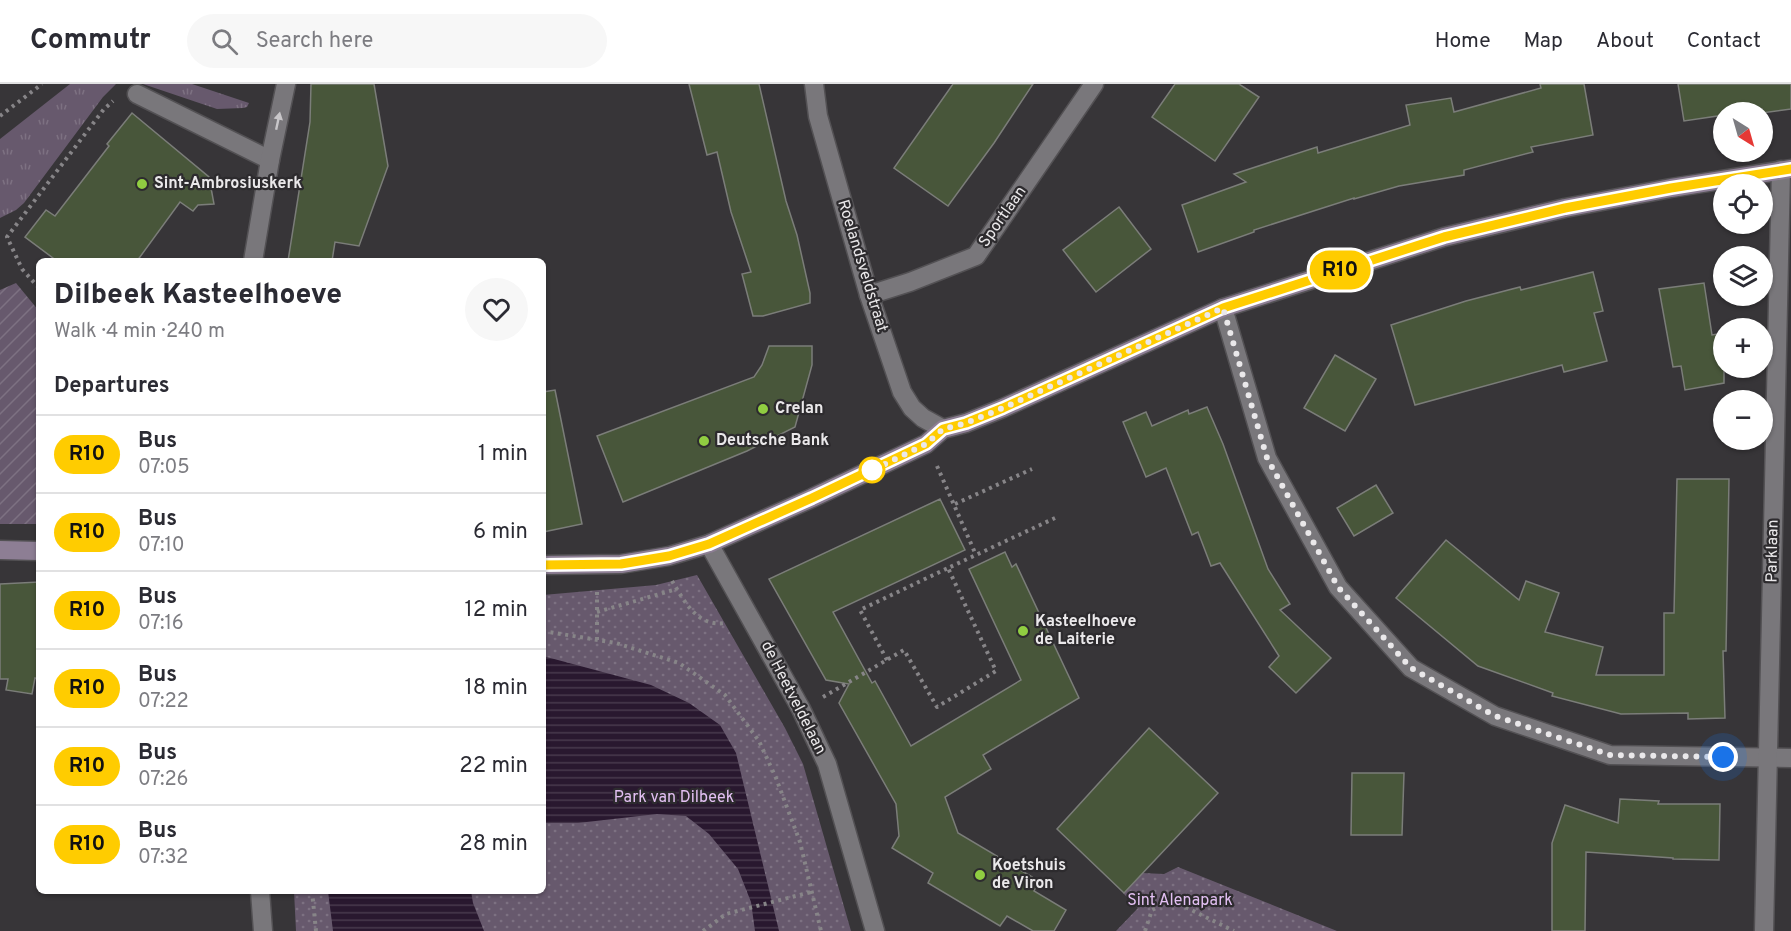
<!DOCTYPE html>
<html lang="en">
<head>
<meta charset="utf-8">
<style>
	:root { --surface:#fff; --page:#f7f7f7; --text:#2b2b33; --muted:#7c7c81; --line:#e1e1e2 }
	body { margin:0; font-family:Overpass,sans-serif; background:var(--page); color:var(--text); height:100vh; display:flex; flex-direction:column; font-size:22px; white-space:nowrap }
	* { box-sizing:border-box; margin:0 }
	p { font-size:20px; color:var(--muted) }
	.icon { flex:none; width:33px; height:33px; fill:none; stroke:currentColor; stroke-width:2; stroke-linecap:round; stroke-linejoin:round }
	.map { position:relative; flex:1; overflow:hidden }
	.drawer { position:absolute; left:36px; top:174px; width:510px; height:636px; display:flex; flex-direction:column; background:var(--surface); border-radius:9px; box-shadow:0 2px 4px #0004 }
	.drawer>* { flex:none }
	.badge { padding:0 12px; border-radius:20px; font-size:21px; line-height:39px }
	.needle { width:39px; rotate:143deg }
	.tools { position:absolute; left:1713px; top:18px; display:grid; gap:12px }
	.tools a { display:grid; place-items:center; width:60px; height:60px; border-radius:50%; background:var(--surface); box-shadow:0 2px 4px #0004; font-size:30px }
	.you { position:absolute; width:30px; height:30px; margin:-15px; border:4px solid #fff; border-radius:50%; background:#1a73e8; box-shadow:0 0 0 9px #1a73e833 }
	.map>.badge { position:absolute; translate:-50% -50%; box-shadow:0 0 0 3px #fff }
	h2 { padding:0 18px; font-size:22px; line-height:54px }
	.round { display:grid; place-items:center; flex:none; width:63px; height:63px; border-radius:32px; background:var(--page) }
	.head { display:flex; align-items:center; justify-content:space-between; height:102px; padding:0 18px }
	h1 { font-size:28px; font-weight:800; line-height:45px }
	ul { padding:0; list-style:none }
	li { display:flex; align-items:center; gap:18px; height:78px; padding:0 18px; border-top:2px solid var(--line) }
	li div { flex:1 }
	li b { display:block; font-size:22px }
	li em { font-style:normal }
	li .badge { min-width:66px; font-weight:700; text-align:center }
	header { display:flex; align-items:center; gap:36px; box-sizing:border-box; height:84px; padding:0 30px; background:var(--surface); border-bottom:2px solid var(--line) }
	header strong { font-size:28px }
	nav { display:flex; gap:33px; margin-inline-start:auto; font-size:21px }
	.search { width:420px; height:54px; background:var(--page); display:flex; align-items:center; gap:15px; box-sizing:border-box; padding:0 21px; border-radius:33px; color:var(--muted); font-size:22px }
	.map>svg:first-child { display:block }
	.grass { fill:url(#grass-tufts) }
	.park { fill:url(#park-dots) }
	.garden { fill:url(#garden-furrows) }
	.water { fill:url(#water-rules) }
	.building { fill:#48563a; stroke:#7b7d79; stroke-width:1.5 }
	.lines { fill:none; stroke-linecap:round; stroke-linejoin:round }
	.lane-casing { stroke:#535154; stroke-width:21 }
	.street-casing { stroke:#535154; stroke-width:21 }
	.secondary-casing { stroke:#535154; stroke-width:21 }
	.path { stroke:#878588; stroke-width:4; stroke-dasharray:3 4.5; stroke-linecap:butt }
	.lane { stroke:#79777b; stroke-width:18 }
	.street { stroke:#79777b; stroke-width:18 }
	.secondary { stroke:#8d7e94; stroke-width:18 }
	.oneway { fill:#c8c6c9 }
	.line-casing { stroke:#fff; stroke-width:14 }
	.line { stroke:#fc0; stroke-width:9 }
	.walk { stroke:#eae8ea; stroke-width:6; stroke-dasharray:0 10.8 }
	.poi-dot { fill:#90cd41; stroke:#2d2b2e; stroke-width:2 }
	.stop-dot { fill:#fff; stroke:#fc0; stroke-width:3 }
	.labels { text-anchor:middle; dominant-baseline:central; stroke-width:4.5; stroke-linejoin:round; paint-order:stroke }
	.poi-label { font-size:16px; font-weight:bold; fill:#eae8ea; stroke:#2d2b2e; text-anchor:start }
	.street-label { font-size:16px; fill:#eae8ea; stroke:#2d2b2e }
	.park-label { font-size:16px; fill:#e3c0f3; stroke:#2d2b2e }
</style>
</head>
<body>
<header>
<strong>Commutr</strong>
<div class="search"><svg class="icon" aria-label="search" viewBox="0 0 24 24"><circle cx="10" cy="10" r="6"/><path d="M15 15l6 6"/></svg>Search here</div>
<nav><a>Home</a><a>Map</a><a>About</a><a>Contact</a></nav>
</header>
<div class="map">
<svg width="1791" height="847" viewBox="0 0 1791 847">
	<defs>
		<pattern id="grass-tufts" width="24" height="20" patternUnits="userSpaceOnUse" patternTransform="scale(1.5)"><rect width="24" height="20" fill="#67596d"/><path d="M3 7l-1-3M5 7V3M7 7l1-3M15 17l-1-3M17 17v-4M19 17l1-3" fill="none" stroke="#7d7182"/></pattern>
		<pattern id="park-dots" width="8" height="8" patternUnits="userSpaceOnUse" patternTransform="scale(1.5)"><rect width="8" height="8" fill="#67596d"/><path d="M2 2h.1M6 6h.1" fill="none" stroke="#7d7182" stroke-width="1.8" stroke-linecap="round"/></pattern>
		<pattern id="garden-furrows" width="10" height="10" patternUnits="userSpaceOnUse" patternTransform="scale(1.5)"><rect width="10" height="10" fill="#67596d"/><path d="M-1 1l2-2M0 10L10 0M9 11l2-2" fill="none" stroke="#7d7182"/></pattern>
		<pattern id="water-rules" width="6" height="5" patternUnits="userSpaceOnUse" patternTransform="scale(1.5)"><rect width="6" height="5" fill="#29182f"/><path d="M0 2.5h6" fill="none" stroke="#483a4d"/></pattern>
	</defs>
	<rect width="100%" height="100%" fill="#373538"/>
	<g class="grass">
		<polygon points="70,0 116,0 103,13 24,119 16,126 0,134 0,55"/>
		<polygon points="143,0 192,0 249,19 247,23 243,24 217,25"/>
	</g>
	<g class="park">
		<polygon points="697,491 785,644 803,680 851,847 296,847 294,807 543,807 543,511 656,501"/>
		<polygon points="1178,783 1337,847 1116,847 1138,824 1123,809 1142,789 1164,790"/>
	</g>
	<polygon class="garden" points="16,199 39,227 39,440 0,440 0,206"/>
	<g class="water">
		<polygon points="543,572 651,601 689,619 720,641 736,669 779,847 755,847 751,818 738,785 709,750 686,732 657,730 578,739 543,739"/>
		<polygon points="328,807 471,807 473,819 484,847 333,847"/>
	</g>
	<g class="building">
		<polygon points="311,0 374,0 388,82 359,162 335,158 332,177 288,177 310,38"/>
		<polygon points="689,0 759,0 786,117 797,151 810,209 810,219 763,232 753,232 742,190 751,188 731,128 717,68 707,71"/>
		<polygon points="953,0 1033,0 994,59 948,122 894,84"/>
		<polygon points="1175,0 1239,0 1259,13 1215,77 1152,33"/>
		<polygon points="1540,0 1584,0 1593,51 1531,63 1533,68 1464,86 1464,91 1399,102 1354,115 1354,114 1254,146 1254,148 1198,168 1182,121 1246,98 1234,90 1317,63 1318,69 1410,41 1406,21 1451,14 1454,28 1541,4"/>
		<polygon points="1678,0 1791,0 1791,25 1762,29 1762,25 1739,28 1724,28 1724,31 1684,37"/>
		<polygon points="132,29 209,93 214,120 198,121 193,127 180,118 137,177 57,177 25,153 46,126 55,132 109,62 107,60"/>
		<polygon points="1119,123 1151,165 1096,208 1063,166"/>
		<polygon points="1593,188 1603,227 1594,229 1607,277 1564,288 1562,281 1415,321 1391,241 1466,217 1520,203 1521,206"/>
		<polygon points="1704,199 1712,251 1724,249 1724,299 1685,306 1681,282 1673,283 1659,205"/>
		<polygon points="769,262 812,262 812,281 795,343 747,367 623,418 597,352 754,293 762,281"/>
		<polygon points="1335,271 1376,295 1345,347 1304,324"/>
		<polygon points="555,306 582,440 543,448 543,308"/>
		<polygon points="1207,323 1223,360 1268,485 1290,520 1280,526 1331,574 1296,609 1269,583 1279,572 1220,479 1211,482 1198,448 1192,451 1166,384 1146,393 1123,338 1146,328 1152,342 1188,326 1189,330"/>
		<polygon points="1677,395 1729,395 1726,567 1723,567 1725,634 1688,635 1688,629 1621,630 1552,612 1553,609 1478,582 1396,514 1446,456 1519,516 1526,497 1559,509 1545,548 1603,563 1596,591 1664,591 1664,529 1674,529"/>
		<polygon points="1376,401 1393,429 1354,452 1337,424"/>
		<polygon points="940,415 965,466 833,528 872,599 875,597 911,662 1021,596 969,485 1005,468 1012,483 1016,480 1079,614 983,671 991,685 945,713 958,749 1032,793 1031,794 1038,798 1034,807 1066,826 1054,847 1033,847 1007,832 1000,842 928,799 933,789 892,764 899,752 896,720 839,619 849,600 826,596 769,495"/>
		<polygon points="39,498 39,595 35,594 32,610 6,606 8,595 0,595 0,500"/>
		<polygon points="1149,644 1218,709 1124,809 1057,745"/>
		<polygon points="1352,689 1404,689 1402,751 1351,751"/>
		<polygon points="1620,715 1659,717 1658,720 1720,720 1719,776 1673,775 1673,774 1586,768 1585,847 1552,847 1552,759 1565,721 1618,739"/>
	</g>
	<g class="lines">
		<g class="lane-casing">
			<polyline id="lane" points="137,10 270,76"/>
		</g>
		<g class="street-casing">
			<g id="street">
				<polyline points="814,0 818,32 869,211 902,308 912,324 923,334 943,345"/>
				<polyline points="253,177 270,76 286,0"/>
				<polyline points="869,211 910,198 976,172 1094,0"/>
				<polyline points="1223,224 1267,374 1338,503 1411,584 1495,632 1610,671 1791,674"/>
				<polyline points="709,460 801,625 827,680 875,847"/>
				<polyline points="260,807 263,847"/>
				<polyline points="1764,847 1781,86"/>
			</g>
		</g>
		<g class="secondary-casing">
			<g id="secondary">
				<polyline points="0,466 39,467"/>
				<polyline points="543,481 621,480 669,472 709,460 812,414 926,360 943,345 966,339 1003,324 1223,224 1444,153 1565,124 1671,104 1791,85"/>
			</g>
		</g>
		<g class="path">
			<polyline points="0,32 42,0"/>
			<polyline points="39,204 22,185 7,153 104,25 113,17"/>
			<polyline points="937,382 976,471"/>
			<polyline points="955,420 1032,385"/>
			<path d="M672 497C685 518 697 543 725 539"/>
			<polyline points="597,528 677,505"/>
			<polyline points="543,547 616,559 679,579 725,611 759,657 776,694 800,758 821,847"/>
			<polyline points="597,556 597,506"/>
			<polyline points="887,576 860,526 948,484"/>
			<polyline points="823,613 904,566 937,623 996,587 948,484 1055,434"/>
			<polyline points="312,807 316,847"/>
			<polyline points="703,847 726,830 811,808"/>
			<polyline points="1145,847 1152,826 1171,816 1234,847"/>
		</g>
		<use href="#lane" class="lane"/>
		<use href="#street" class="street"/>
		<use href="#secondary" class="secondary"/>
	</g>
	<defs><path id="oneway-solid" d="M-6-.8H1V-3.2L6.5 0L1 3.2V.8H-6Z" transform="scale(1.5)"/></defs>
	<use class="oneway" href="#oneway-solid" transform="translate(278 37) rotate(-78)"/>
	<g class="lines">
		<g class="line-casing">
			<polyline id="line" points="543,481 621,480 669,472 709,460 812,414 926,360 943,345 966,339 1003,324 1223,224 1444,153 1565,124 1671,104 1791,85"/>
		</g>
		<use href="#line" class="line"/>
		<polyline class="walk" points="872,386 869,388 926,360 943,345 966,339 1003,324 1223,224 1267,374 1338,503 1411,584 1495,632 1610,671 1723,673"/>
	</g>
	<g class="poi-dot">
		<circle cx="142" cy="100" r="6"/>
		<circle cx="763" cy="325" r="6"/>
		<circle cx="704" cy="357" r="6"/>
		<circle cx="1023" cy="547" r="6"/>
		<circle cx="980" cy="791" r="6"/>
	</g>
	<circle class="stop-dot" cx="872" cy="386" r="12"/>
	<g class="labels">
		<g class="poi-label">
			<text x="154" y="100">Sint-Ambrosiuskerk</text>
			<text x="775" y="325">Crelan</text>
			<text x="716" y="357">Deutsche Bank</text>
			<text x="1035" y="538">Kasteelhoeve<tspan x="1035" dy="18">de Laiterie</tspan></text>
			<text x="992" y="782">Koetshuis<tspan x="992" dy="18">de Viron</tspan></text>
		</g>
		<g class="street-label">
			<text transform="translate(1003 133) rotate(-55)">Sportlaan</text>
			<text transform="translate(862 182) rotate(73)">Roelandsveldstraat</text>
			<text transform="translate(1773 467) rotate(-89)">Parklaan</text>
			<text transform="translate(793 614) rotate(63)">de Heetveldelaan</text>
		</g>
		<g class="park-label">
			<text x="674" y="714">Park van Dilbeek</text>
			<text x="1180" y="817">Sint Alenapark</text>
		</g>
	</g>
</svg>
<div class="tools">
<a><svg class="needle" viewBox="-14 -14 28 28"><path d="M0-13l5 13h-10z" fill="#e53935"/><path d="M0 13l5-13h-10z" fill="#7c7c81"/></svg></a>
<a><svg class="icon" aria-label="locate" viewBox="0 0 24 24"><circle cx="12" cy="12" r="6"/><path d="M12 2v4M12 18v4M2 12h4M18 12h4"/></svg></a>
<a><svg class="icon" aria-label="layers" viewBox="0 0 24 24"><path d="M12 4l9 5-9 5-9-5zM3 14l9 5 9-5"/></svg></a>
<a>+</a>
<a>−</a>
</div>
<div class="you" style="left:1723px;top:673px"></div>
<b class="badge" style="left:1340px;top:186px;background:#fc0;color:#111">R10</b>
<section class="drawer">
<div class="head"><div><h1>Dilbeek Kasteelhoeve</h1><p>Walk · 4 min · 240 m</p></div><a class="round"><svg class="icon" aria-label="heart" viewBox="0 0 24 24"><path d="M12 20l-8-8c-3-5 5-10 8-4 3-6 11-1 8 4z"/></svg></a></div>
<h2>Departures</h2>
<ul>
<li><span class="badge" style="background:#fc0;color:#111">R10</span><div><b>Bus</b><p>07:05</p></div><em>1 min</em></li>
<li><span class="badge" style="background:#fc0;color:#111">R10</span><div><b>Bus</b><p>07:10</p></div><em>6 min</em></li>
<li><span class="badge" style="background:#fc0;color:#111">R10</span><div><b>Bus</b><p>07:16</p></div><em>12 min</em></li>
<li><span class="badge" style="background:#fc0;color:#111">R10</span><div><b>Bus</b><p>07:22</p></div><em>18 min</em></li>
<li><span class="badge" style="background:#fc0;color:#111">R10</span><div><b>Bus</b><p>07:26</p></div><em>22 min</em></li>
<li><span class="badge" style="background:#fc0;color:#111">R10</span><div><b>Bus</b><p>07:32</p></div><em>28 min</em></li>
</ul>
</section>
</div>
</body>
</html>
